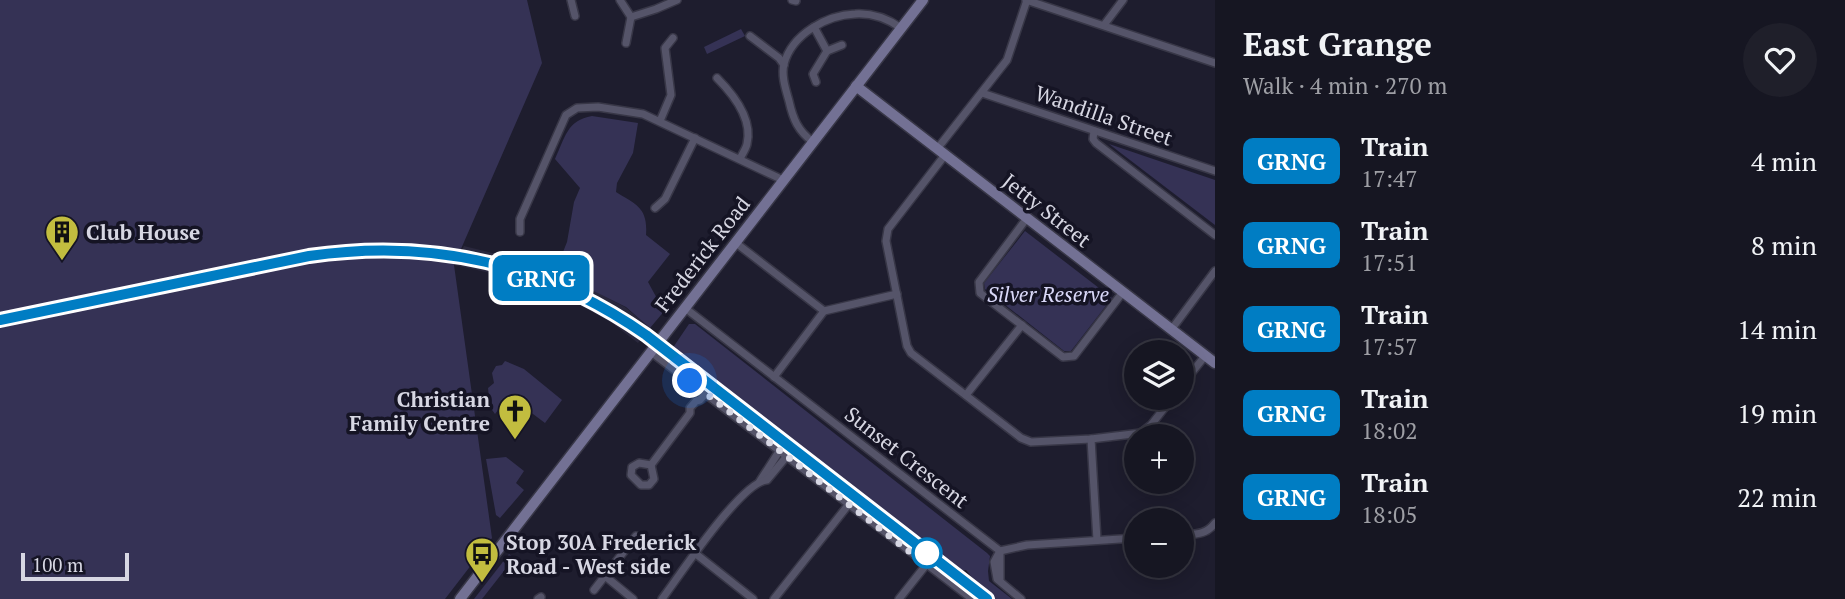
<!DOCTYPE html>
<html lang="en">
<head>
<meta charset="utf-8">
<style>
	:root { --surface:#161622; --page:#1f1f2a; --text:#f1f3f6; --muted:#9e9fa5; --line:#353540 }
	body { margin:0; font-family:"PT Serif",serif; background:var(--page); color:var(--text); height:100vh; display:flex; flex-direction:column; font-size:26px; white-space:nowrap }
	* { box-sizing:border-box; margin:0 }
	p { font-size:23px; color:var(--muted) }
	.icon { flex:none; width:38px; height:38px; fill:none; stroke:currentColor; stroke-width:2; stroke-linecap:round; stroke-linejoin:round }
	.map { position:relative; flex:1; overflow:hidden }
	.drawer { display:flex; flex-direction:column; background:var(--surface); width:630px }
	.drawer>* { flex:none }
	.badge { padding:0 14px; border-radius:10px; font-size:24px; line-height:46px }
	.tools { position:absolute; left:1124px; top:340px; display:grid; gap:14px }
	.tools a { display:grid; place-items:center; width:70px; height:70px; border-radius:50%; background:var(--surface); box-shadow:0 4px 18px #0003,0 0 0 2px var(--line); font-size:35px }
	.scale { position:absolute; left:21px; bottom:18px; width:108px; box-sizing:border-box; padding-left:7px; border:4px solid #d7d7e3; border-top:0; font-size:19px; line-height:24px; white-space:nowrap; color:#d7d7e3; -webkit-text-stroke:5px #151424; paint-order:stroke }
	.you { position:absolute; width:35px; height:35px; margin:-18px; border:5px solid #fff; border-radius:50%; background:#1a73e8; box-shadow:0 0 0 10px #1a73e833 }
	.map>.badge { position:absolute; translate:-50% -50%; box-shadow:0 0 0 4px #fff }
	.round { display:grid; place-items:center; flex:none; width:74px; height:74px; border-radius:37px; background:var(--page) }
	.headline { display:flex; align-items:center; justify-content:space-between; height:119px; padding:0 28px }
	h1 { font-size:33px; font-weight:700; line-height:52px }
	ul { padding:0; list-style:none }
	li { display:flex; align-items:center; gap:21px; height:84px; padding:0 28px }
	li div { flex:1 }
	li b { display:block; font-size:26px }
	li em { font-style:normal }
	li .badge { min-width:77px; font-weight:700; text-align:center }
	main { display:flex; flex:1; min-height:0 }
	.map>svg:first-child { display:block }
	.built { fill:#2a283d }
	.green { fill:#353255 }
	.lines { fill:none; stroke-linecap:round; stroke-linejoin:round }
	.street-casing { stroke:#383747; stroke-width:10 }
	.secondary-casing { stroke:#383747; stroke-width:13 }
	.street { stroke:#555469; stroke-width:7 }
	.secondary { stroke:#737194; stroke-width:10 }
	.rail-casing { stroke:#868593; stroke-width:4.5 }
	.rail { stroke:#151424; stroke-width:2; stroke-dasharray:5; stroke-linecap:butt }
	.line-casing { stroke:#fff; stroke-width:16 }
	.line { stroke:#007dc3; stroke-width:10 }
	.walk { stroke:#d7d7e3; stroke-width:7; stroke-dasharray:0 12.6 }
	.stop-dot { fill:#fff; stroke:#007dc3; stroke-width:3.5 }
	.labels { text-anchor:middle; dominant-baseline:central; stroke-width:7; stroke-linejoin:round; paint-order:stroke }
	.street-label { font-size:21px; fill:#d7d7e3; stroke:#151424 }
	.poi-label { font-size:21px; font-weight:bold; fill:#d7d7e3; stroke:#151424; text-anchor:start }
	.park-label { font-size:21px; font-style:italic; fill:#dad9f9; stroke:#151424 }
</style>
</head>
<body>
<main>
<div class="map">
<svg width="1215" height="599" viewBox="0 0 1215 599">
	<rect width="100%" height="100%" fill="#1e1d2e"/>
	<polygon class="built" points="464,246 533,263 579,283 625,307 650,328 638,343 612,323 566,297 523,280 454,265"/>
	<g class="green">
		<polygon points="0,0 527,0 542,63 454,265 492,538 445,599 0,599"/>
		<polygon points="741,29 745,36 707,54 704,47"/>
		<path d="M592 116 638 123 633 153 617 183 616 192C637 205 648 208 646 235L670 254 648 282 660 304 666 309 650 328 626 307 555 272 567 242 574 202 580 188 555 159C565 138 567 120 592 116Z"/>
		<polygon points="1109,144 1215,180 1215,225"/>
		<polygon points="1025,231 1112,298 1071,351 1064,351 985,289 984,283"/>
		<path d="M689 324H695L987 553 990 556 988 571 989 581 1012 599H995L977 584 966 570 960 571C953 566 945 561 940 555 934 548 933 542 921 541L672 349Z"/>
		<polygon points="505,361 524,369 562,400 545,423 509,396 495,414 490,407 488,388 494,383 492,373 496,366 502,365"/>
		<polygon points="506,457 524,471 516,483 524,490 500,518 496,515 486,459"/>
		<polygon points="509,554 514,558 482,599 474,599"/>
	</g>
	<g class="lines">
		<g class="street-casing">
			<g id="street">
				<polyline points="571,0 575,16"/>
				<polyline points="620,0 631,17 626,43"/>
				<polyline points="792,0 796,1"/>
				<polyline points="1026,0 1215,63"/>
				<polyline points="631,17 656,9 677,0"/>
				<polyline points="1104,25 1123,0"/>
				<polyline points="814,27 827,51 813,74 816,82"/>
				<polyline points="750,36 779,58 784,65"/>
				<polyline points="827,51 842,45"/>
				<path d="M717 78C733 94 753 119 747 144 746 149 742 154 740 159"/>
				<polyline points="982,93 1215,171"/>
				<polyline points="660,121 671,95 665,48 673,38"/>
				<polyline points="1094,131 1093,139 1096,143 1215,235"/>
				<path d="M813 142C798 131 793 119 789 101 786 90 781 76 784 64 792 34 827 15 855 14 871 13 888 19 901 28"/>
				<polyline points="937,149 1007,60 1027,0"/>
				<polyline points="945,155 888,229 886,241 907,346 911,353 1021,438 1031,442 1091,439 1141,433 1151,425 1173,397"/>
				<polyline points="655,208 665,199 695,138"/>
				<polyline points="1027,218 979,282 980,293 1063,357 1074,356 1123,292"/>
				<polyline points="520,232 520,219 566,115 577,108 598,107 643,114 783,180"/>
				<polyline points="736,243 824,311"/>
				<polyline points="685,308 1000,551 1027,545 1136,538"/>
				<polyline points="1171,330 1215,271"/>
				<polyline points="651,352 972,599"/>
				<polyline points="774,377 824,311 897,294"/>
				<polyline points="1181,386 1205,356"/>
				<polyline points="966,395 1022,325"/>
				<polyline points="1091,439 1097,540"/>
				<polygon points="639,463 651,465 654,479 649,485 641,485 631,475 632,467"/>
				<polyline points="651,465 690,413 690,408 696,401 700,400 706,393"/>
				<polyline points="760,481 780,450"/>
				<path d="M1181 535C1196 534 1206 535 1215 523"/>
				<polyline points="696,554 753,599"/>
				<polyline points="605,576 633,599"/>
				<polyline points="1000,581 1000,551 994,562 997,579 1021,599"/>
				<polyline points="594,590 636,536"/>
				<polyline points="538,599 541,597"/>
				<path d="M662 599C680 575 741 482 767 480L787 456"/>
				<polyline points="774,599 849,504"/>
				<polyline points="899,599 926,565"/>
			</g>
		</g>
		<g class="secondary-casing">
			<g id="secondary">
				<polyline points="856,86 1215,363"/>
				<polyline points="460,599 923,0"/>
			</g>
		</g>
		<use href="#street" class="street"/>
		<use href="#secondary" class="secondary"/>
		<g class="rail-casing">
			<path id="rail" d="M0 320 309 256C432 238 543 263 646 336L987 599"/>
		</g>
		<use href="#rail" class="rail"/>
	</g>
	<g class="lines">
		<g class="line-casing">
			<path id="line" d="M0 320 309 256C432 238 543 263 646 335L987 599"/>
		</g>
		<use href="#line" class="line"/>
		<polyline class="walk" points="690,381 910,552 927,553"/>
	</g>
	<defs>
		<g id="building-pin" transform="scale(1.75)"><path d="M0 17L-7.5 6A9.5 9.5 0 1 1 7.5 6Z" fill="#c2bd3f" stroke="#151424"/><path d="M-4-6H4V6H1V3H-1V6H-4ZM-2.5-4.3h1.7v1.8h-1.7ZM.8-4.3h1.7v1.8H.8ZM-2.5-1h1.7V.8h-1.7ZM.8-1h1.7V.8H.8Z" fill="#111"/></g>
		<g id="church-pin" transform="scale(1.75)"><path d="M0 17L-7.5 6A9.5 9.5 0 1 1 7.5 6Z" fill="#c2bd3f" stroke="#151424"/><path d="M-1.2-6h2.4v3.5h3.3v2.4h-3.3V6h-2.4V-.1h-3.3v-2.4h3.3Z" fill="#111"/></g>
		<g id="bus-pin" transform="scale(1.75)"><path d="M0 17L-7.5 6A9.5 9.5 0 1 1 7.5 6Z" fill="#c2bd3f" stroke="#151424"/><path d="M-5-6H5V4H4V6H2V4H-2V6H-4V4H-5ZM-3.5-4V0h7V-4ZM-3.5 1.2v1.5H-2V1.2ZM2 1.2v1.5H3.5V1.2Z" fill="#111"/></g>
	</defs>
	<g fill-rule="evenodd">
		<use href="#building-pin" x="62" y="232"/>
		<use href="#church-pin" x="515" y="411"/>
		<use href="#bus-pin" x="482" y="554"/>
	</g>
	<circle class="stop-dot" cx="927" cy="553" r="14"/>
	<g class="labels">
		<g class="street-label">
			<text transform="translate(1104 115) rotate(19)">Wandilla Street</text>
			<text transform="translate(1047 210) rotate(38)">Jetty Street</text>
			<text transform="translate(702 254) rotate(-52)">Frederick Road</text>
			<text transform="translate(907 457) rotate(38)">Sunset Crescent</text>
		</g>
		<g class="poi-label">
			<text x="86" y="232">Club House</text>
			<text x="490" y="399" text-anchor="end">Christian<tspan x="490" dy="24">Family Centre</tspan></text>
			<text x="506" y="542">Stop 30A Frederick<tspan x="506" dy="24">Road - West side</tspan></text>
		</g>
		<g class="park-label">
			<text x="1048" y="294">Silver Reserve</text>
		</g>
	</g>
</svg>
<div class="tools">
<a><svg class="icon" aria-label="layers" viewBox="0 0 24 24"><path d="M12 4l9 5-9 5-9-5zM3 14l9 5 9-5"/></svg></a>
<a>+</a>
<a>−</a>
</div>
<div class="scale">100 m</div>
<div class="you" style="left:690px;top:381px"></div>
<b class="badge" style="left:541px;top:278px;background:#007dc3;color:#fff">GRNG</b>
</div>
<section class="drawer">
<div class="headline"><div><h1>East Grange</h1><p>Walk · 4 min · 270 m</p></div><a class="round"><svg class="icon" aria-label="heart" viewBox="0 0 24 24"><path d="M12 20l-8-8c-3-5 5-10 8-4 3-6 11-1 8 4z"/></svg></a></div>
<ul>
<li><span class="badge" style="background:#007dc3;color:#fff">GRNG</span><div><b>Train</b><p>17:47</p></div><em>4 min</em></li>
<li><span class="badge" style="background:#007dc3;color:#fff">GRNG</span><div><b>Train</b><p>17:51</p></div><em>8 min</em></li>
<li><span class="badge" style="background:#007dc3;color:#fff">GRNG</span><div><b>Train</b><p>17:57</p></div><em>14 min</em></li>
<li><span class="badge" style="background:#007dc3;color:#fff">GRNG</span><div><b>Train</b><p>18:02</p></div><em>19 min</em></li>
<li><span class="badge" style="background:#007dc3;color:#fff">GRNG</span><div><b>Train</b><p>18:05</p></div><em>22 min</em></li>
</ul>
</section>
</main>
</body>
</html>
